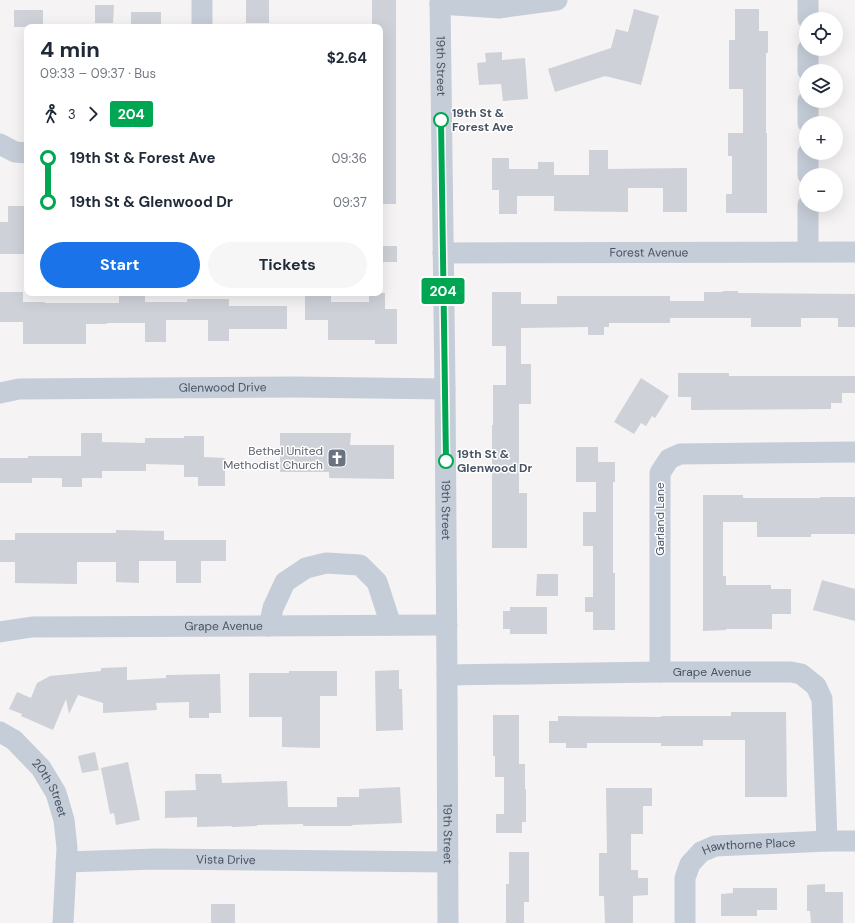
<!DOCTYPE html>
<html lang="en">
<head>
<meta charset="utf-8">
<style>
	:root { --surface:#fff; --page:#f6f6f7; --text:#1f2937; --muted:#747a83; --accent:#1a73e8 }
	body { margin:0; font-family:"DM Sans",sans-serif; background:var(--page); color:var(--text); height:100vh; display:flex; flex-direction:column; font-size:15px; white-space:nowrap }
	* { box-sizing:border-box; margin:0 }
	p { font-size:13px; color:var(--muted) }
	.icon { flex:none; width:22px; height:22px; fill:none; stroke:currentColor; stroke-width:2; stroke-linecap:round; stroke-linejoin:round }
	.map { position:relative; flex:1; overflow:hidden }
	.side { position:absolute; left:24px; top:24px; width:359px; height:272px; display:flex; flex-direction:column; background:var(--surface); border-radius:8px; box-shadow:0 4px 16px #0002 }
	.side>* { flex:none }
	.badge { padding:0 8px; border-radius:3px; font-size:14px; line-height:26px }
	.fabs { position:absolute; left:799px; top:12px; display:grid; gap:8px }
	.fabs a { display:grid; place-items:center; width:44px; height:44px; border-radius:50%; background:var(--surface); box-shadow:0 4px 16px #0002; font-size:20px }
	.map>.badge { position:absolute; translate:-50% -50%; box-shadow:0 0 0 2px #fff }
	.legs { display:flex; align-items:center; gap:6px; height:44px; padding:0 16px; font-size:13px }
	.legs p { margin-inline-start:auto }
	.head { display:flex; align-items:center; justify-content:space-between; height:68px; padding:0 16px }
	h1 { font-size:22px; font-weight:700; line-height:30px }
	.cta { display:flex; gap:8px; margin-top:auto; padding:8px 16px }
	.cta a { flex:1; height:46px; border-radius:24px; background:var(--accent); color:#fff; font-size:16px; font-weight:700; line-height:46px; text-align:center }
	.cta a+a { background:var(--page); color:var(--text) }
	ul { padding:0 16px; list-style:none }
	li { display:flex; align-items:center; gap:14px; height:44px; font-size:15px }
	li i { display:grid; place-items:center; width:6px; height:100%; margin:0 5px; background:currentColor }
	li i::after { content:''; width:10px; height:10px; margin:-5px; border:3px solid; border-radius:50%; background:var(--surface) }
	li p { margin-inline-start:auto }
	li:first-child i { background:linear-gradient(#0000 50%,currentColor 0) }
	li:last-child i { background:linear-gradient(currentColor 50%,#0000 0) }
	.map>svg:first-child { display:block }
	.building { fill:#ced1d8 }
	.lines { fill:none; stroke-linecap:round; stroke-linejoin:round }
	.minor { stroke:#c5cdd8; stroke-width:21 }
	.line-1-casing { stroke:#fff; stroke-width:9 }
	.line-1 { stroke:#00a651; stroke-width:6 }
	.stop-1-dot { fill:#fff; stroke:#00a651; stroke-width:2 }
	.labels { text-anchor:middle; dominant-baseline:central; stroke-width:3; stroke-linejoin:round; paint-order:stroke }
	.street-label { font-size:12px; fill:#485363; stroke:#fff }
	.stop-label { font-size:12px; font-weight:bold; fill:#485363; stroke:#fff; text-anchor:start }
	.worship-label { font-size:12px; fill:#5b616d; stroke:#fff; text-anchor:end }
</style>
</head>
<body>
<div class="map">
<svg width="855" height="923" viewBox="0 0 855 923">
	<rect width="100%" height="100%" fill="#f5f3f3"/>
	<g class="building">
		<rect x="246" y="0" width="23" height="23"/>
		<polygon points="372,0 396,0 396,204 380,204 380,27 372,27"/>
		<polygon points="95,5 114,5 113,23 95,23"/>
		<polygon points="634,9 659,16 641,85 605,76 555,92 548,69 611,48 616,29 628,32"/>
		<polygon points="735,9 759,9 759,31 768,31 768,53 766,53 766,133 767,133 767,213 726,213 726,194 732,194 732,156 728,156 728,133 743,133 743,89 729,89 729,40 735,40"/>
		<rect x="14" y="10" width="29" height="17"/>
		<rect x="131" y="12" width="30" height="15"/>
		<polygon points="502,52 502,60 525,58 528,99 503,101 501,84 479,85 477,63 486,62 485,53"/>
		<polygon points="589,150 608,150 608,169 687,168 687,212 663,212 663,188 628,188 628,212 554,211 554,196 517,196 517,214 499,214 499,190 492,190 492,158 509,158 509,169 538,169 538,162 554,162 554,175 589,175"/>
		<polygon points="8,206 27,206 27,254 0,254 0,222 8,222"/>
		<rect x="380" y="246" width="17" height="16"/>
		<polygon points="723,291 738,291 738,293 855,294 855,327 838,327 838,318 801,318 801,327 751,327 751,318 670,318 670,323 609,323 609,327 604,327 604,335 588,335 588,327 521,328 521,364 531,364 531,404 519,404 519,493 527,493 527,548 492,548 492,425 493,425 493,385 506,385 506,346 492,346 492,292 521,292 521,304 557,304 557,296 670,296 670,301 704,301 704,292 723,292"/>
		<polygon points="0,292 23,292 23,302 45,302 45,303 119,303 119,293 145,293 145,302 187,302 187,299 229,299 229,306 287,306 287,329 229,329 229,341 208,341 208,320 166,320 166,342 145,342 145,323 107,323 107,324 86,324 86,344 23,344 23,322 0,322"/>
		<polygon points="305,293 331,293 331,302 369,302 369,293 385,293 385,309 397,309 397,344 375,344 375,340 328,340 328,320 305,320"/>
		<polygon points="678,373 729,373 729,376 855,376 855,393 842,393 842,403 831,403 831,409 691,410 691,397 678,397"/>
		<polygon points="641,378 669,396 655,418 652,416 646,426 641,423 634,434 614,422"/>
		<polygon points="81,433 102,433 102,442 145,443 145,438 184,438 184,436 204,436 204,457 225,458 225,486 198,486 198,477 184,477 184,465 146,464 146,471 102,471 102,478 82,478 82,487 62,487 62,478 32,478 32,483 0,483 0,458 28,458 28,456 81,456"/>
		<polygon points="280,433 351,433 350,445 394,445 394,479 329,478 329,472 280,472"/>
		<polygon points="576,447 598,447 598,462 615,462 615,482 613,482 613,573 615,573 615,630 593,630 593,612 585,612 585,597 593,597 593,546 583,546 583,512 596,512 596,482 576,482"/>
		<polygon points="703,495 743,495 743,498 820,498 820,497 855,497 855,534 811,534 811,537 757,537 757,522 723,522 723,576 726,576 726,585 771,585 771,589 791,589 791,614 772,614 772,629 726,629 726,630 703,631"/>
		<polygon points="116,530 164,531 164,540 226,540 226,561 201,561 201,583 176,583 176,561 139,561 139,583 116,582 116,562 77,562 77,584 15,583 15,562 0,562 0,540 15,540 15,533 116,533"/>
		<polygon points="537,574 558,574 558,596 536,596"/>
		<polygon points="822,580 855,589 855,621 813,610"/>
		<polygon points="510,607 547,607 547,634 510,634 510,629 503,629 503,611 510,611"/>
		<polygon points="127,667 127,680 166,678 166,675 220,674 221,713 209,713 209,718 189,718 189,702 156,703 157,710 103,713 103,703 78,695 69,714 66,699 53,730 21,716 22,714 9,709 17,692 31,698 37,683 50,676 101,671 101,668"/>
		<polygon points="399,670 399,689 402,689 403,730 376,731 375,671"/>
		<polygon points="289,671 337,671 337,696 320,696 320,748 282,747 282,717 249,717 249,673 289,673"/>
		<polygon points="731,712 786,712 787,797 745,797 745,740 703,740 703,746 661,746 661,743 587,743 587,748 566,748 566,743 549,743 549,721 558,721 558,716 661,717 661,716 731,716"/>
		<polygon points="493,715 519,715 519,764 525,764 525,789 526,789 526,822 522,822 522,833 496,833 496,814 504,814 504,777 495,777 495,756 493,756"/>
		<polygon points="95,752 99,770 82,773 78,756"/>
		<polygon points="128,762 140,820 116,825 114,813 110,814 101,768"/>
		<polygon points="195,774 221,774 222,783 287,781 288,807 337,807 337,797 359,797 359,789 400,787 402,823 352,825 352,826 303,826 303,824 257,825 257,826 232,827 232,826 197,827 197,817 165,818 165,791 196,790"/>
		<polygon points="606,788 652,788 652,806 643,806 643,834 631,834 631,870 638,870 638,878 648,878 648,895 633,896 633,923 605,923 604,896 599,896 599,853 607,853"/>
		<polygon points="509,852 529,852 529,902 524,902 524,923 506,923 506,884 509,884"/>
		<polygon points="825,884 825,892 843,892 843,923 811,923 810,911 807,911 807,885"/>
		<polygon points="733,888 777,888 777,910 757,910 757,916 721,916 721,894 733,893"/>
		<rect x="211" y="904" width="24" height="19"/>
	</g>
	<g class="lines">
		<g class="minor">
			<path id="s1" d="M440 0 445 389 447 675 448 923"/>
			<polyline points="808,0 808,19"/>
			<polyline points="440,4 499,8 557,0"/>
			<polyline points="202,27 202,0"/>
			<polyline points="808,49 808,71"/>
			<polyline points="808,101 808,123"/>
			<polyline points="0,144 15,152 27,153"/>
			<polyline points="808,153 808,175"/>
			<polyline points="808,205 808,252"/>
			<path id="s2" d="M443 253 855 252"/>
			<path id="s3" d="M0 393 19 389 296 387 445 389"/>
			<polyline points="269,626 273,608 285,582 306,568 326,563 360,565 377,582 391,625"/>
			<path id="s4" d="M0 632 32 627 447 625"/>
			<polyline points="660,672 660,473 669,459 680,454 855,452"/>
			<path id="s5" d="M447 675 660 672H791L801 674 816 686 822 699 827 841"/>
			<path id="s6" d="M0 732 14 740 41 768 56 793 64 820 67 848 63 923"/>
			<path id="s7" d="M66 862 156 859 448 862"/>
			<path id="s8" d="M685 923V878L690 864 701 852 715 846 827 841H855"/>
		</g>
	</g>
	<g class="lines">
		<g class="line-1-casing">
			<polyline id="line-1" points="441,120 446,461"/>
		</g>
		<use href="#line-1" class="line-1"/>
	</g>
	<defs>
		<g id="church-square" transform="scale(1)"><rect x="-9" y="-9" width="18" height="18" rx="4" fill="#6b7280" stroke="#fff"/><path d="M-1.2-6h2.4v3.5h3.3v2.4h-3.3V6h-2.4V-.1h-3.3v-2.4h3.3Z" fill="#fff"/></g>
	</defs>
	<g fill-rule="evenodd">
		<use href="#church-square" x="337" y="458"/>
	</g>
	<g class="stop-1-dot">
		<circle cx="441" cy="120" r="7"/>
		<circle cx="446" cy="461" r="7"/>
	</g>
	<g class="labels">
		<g class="street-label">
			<text stroke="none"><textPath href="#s1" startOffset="66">19th Street</textPath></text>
			<text stroke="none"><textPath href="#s2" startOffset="206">Forest Avenue</textPath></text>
			<text stroke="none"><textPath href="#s3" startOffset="223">Glenwood Drive</textPath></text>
			<text stroke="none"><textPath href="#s1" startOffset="510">19th Street</textPath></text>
			<text transform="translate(660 519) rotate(-90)">Garland Lane</text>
			<text stroke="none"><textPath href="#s4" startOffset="224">Grape Avenue</textPath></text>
			<text stroke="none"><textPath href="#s5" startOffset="265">Grape Avenue</textPath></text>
			<text stroke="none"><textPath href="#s6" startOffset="77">20th Street</textPath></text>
			<text stroke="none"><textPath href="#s1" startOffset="834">19th Street</textPath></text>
			<text stroke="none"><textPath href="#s8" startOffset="125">Hawthorne Place</textPath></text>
			<text stroke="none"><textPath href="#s7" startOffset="160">Vista Drive</textPath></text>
		</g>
		<g class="stop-label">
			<text x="452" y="113">19th St &amp;<tspan x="452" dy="14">Forest Ave</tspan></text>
			<text x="457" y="454">19th St &amp;<tspan x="457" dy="14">Glenwood Dr</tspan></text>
		</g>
		<g class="worship-label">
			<text x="323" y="451">Bethel United<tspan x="323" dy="14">Methodist Church</tspan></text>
		</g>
	</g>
</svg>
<div class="fabs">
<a><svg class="icon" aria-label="locate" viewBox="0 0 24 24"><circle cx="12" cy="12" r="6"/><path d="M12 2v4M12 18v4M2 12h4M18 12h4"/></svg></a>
<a><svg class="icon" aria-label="layers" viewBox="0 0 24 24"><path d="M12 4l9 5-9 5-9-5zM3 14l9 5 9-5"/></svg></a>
<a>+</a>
<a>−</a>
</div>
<b class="badge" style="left:443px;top:291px;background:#00a651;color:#fff">204</b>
<section class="side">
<div class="head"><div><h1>4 min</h1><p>09:33 – 09:37 · Bus</p></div><b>$2.64</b></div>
<div class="legs"><svg class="icon" aria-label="walk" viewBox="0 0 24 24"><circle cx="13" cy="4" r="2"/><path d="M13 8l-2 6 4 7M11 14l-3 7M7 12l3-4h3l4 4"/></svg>3<svg class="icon" aria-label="forward" viewBox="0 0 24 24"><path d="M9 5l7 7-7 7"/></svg><b class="badge" style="background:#00a651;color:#fff">204</b></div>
<ul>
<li><i style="color:#00a651"></i><b>19th St &amp; Forest Ave</b><p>09:36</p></li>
<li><i style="color:#00a651"></i><b>19th St &amp; Glenwood Dr</b><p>09:37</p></li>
</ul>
<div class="cta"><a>Start</a><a>Tickets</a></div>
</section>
</div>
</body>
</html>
